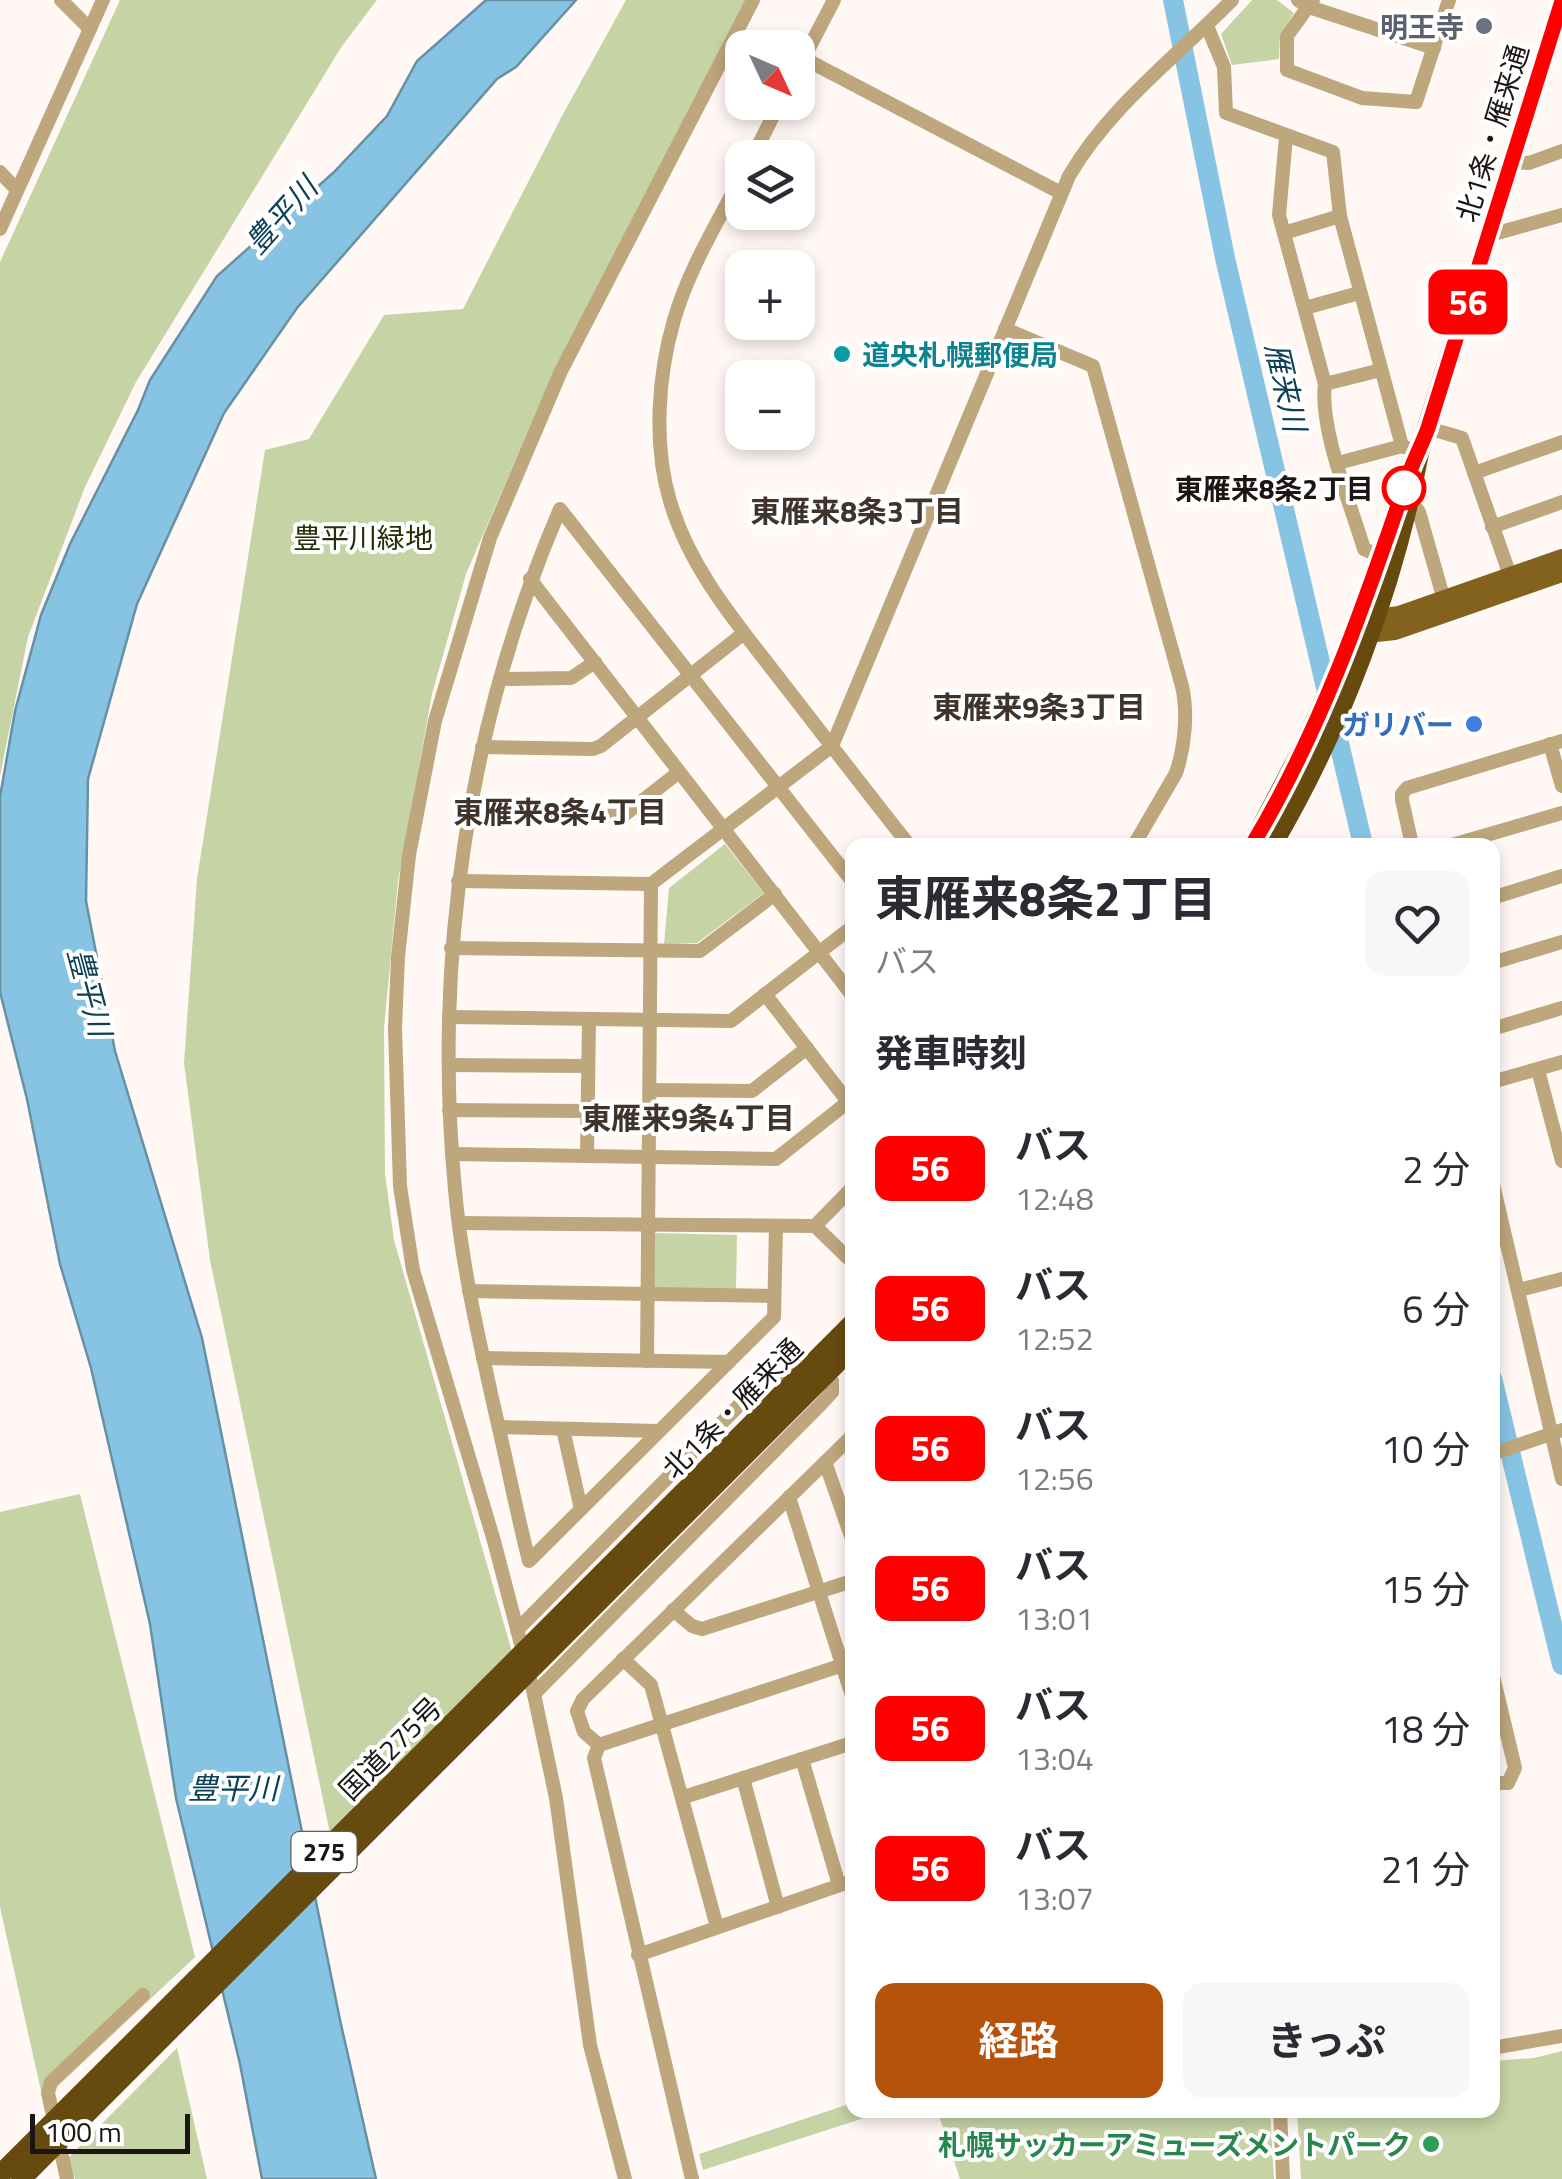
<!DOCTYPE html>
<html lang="ja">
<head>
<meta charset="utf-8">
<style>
	:root { --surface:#fff; --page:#f7f7f7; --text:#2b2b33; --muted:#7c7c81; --accent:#b45309 }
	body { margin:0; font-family:"Titillium Web","Noto Sans JP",sans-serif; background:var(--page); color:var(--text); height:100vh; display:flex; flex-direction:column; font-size:38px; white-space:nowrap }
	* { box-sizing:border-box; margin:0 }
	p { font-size:32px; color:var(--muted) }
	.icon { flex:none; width:55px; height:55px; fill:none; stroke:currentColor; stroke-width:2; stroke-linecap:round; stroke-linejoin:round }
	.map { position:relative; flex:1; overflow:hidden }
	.sheet { position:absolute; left:845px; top:838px; width:655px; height:1280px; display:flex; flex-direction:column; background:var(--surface); border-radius:20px; box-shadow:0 5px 15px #0003 }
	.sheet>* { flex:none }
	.badge { padding:0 20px; border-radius:15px; font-size:35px; line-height:65px }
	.needle { width:65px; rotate:134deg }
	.tools { position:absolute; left:725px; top:30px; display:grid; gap:20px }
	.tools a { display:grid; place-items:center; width:90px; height:90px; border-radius:20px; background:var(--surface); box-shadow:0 5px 15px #0003; font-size:50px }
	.scale { position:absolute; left:30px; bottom:25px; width:160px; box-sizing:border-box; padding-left:10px; border:5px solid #1b1613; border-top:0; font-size:28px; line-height:35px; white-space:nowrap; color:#1b1613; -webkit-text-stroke:8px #fff; paint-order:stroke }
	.map>.badge { position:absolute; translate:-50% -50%; box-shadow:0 0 0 5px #fff }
	h2 { padding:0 30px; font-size:38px; line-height:90px }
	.round { display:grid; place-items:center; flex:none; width:105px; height:105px; border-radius:20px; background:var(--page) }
	.head { display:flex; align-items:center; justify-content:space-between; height:170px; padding:0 30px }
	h1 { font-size:48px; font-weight:700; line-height:75px }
	.button { display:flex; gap:20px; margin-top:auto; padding:20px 30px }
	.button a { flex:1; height:115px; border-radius:20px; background:var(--accent); color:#fff; font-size:40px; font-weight:700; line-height:115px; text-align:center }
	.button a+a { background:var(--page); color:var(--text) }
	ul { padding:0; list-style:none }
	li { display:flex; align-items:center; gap:30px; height:140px; padding:0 30px }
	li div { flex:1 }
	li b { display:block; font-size:38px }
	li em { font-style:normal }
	li .badge { min-width:110px; font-weight:700; text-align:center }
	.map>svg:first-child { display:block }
	.green { fill:#c6d4a5 }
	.water { fill:#87c4e4; stroke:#6790a5; stroke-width:2.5 }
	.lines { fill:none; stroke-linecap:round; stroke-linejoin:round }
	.river { stroke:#87c4e4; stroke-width:20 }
	.minor { stroke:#bea67d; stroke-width:14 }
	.major { stroke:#83621d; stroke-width:18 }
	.highway { stroke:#674b0e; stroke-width:20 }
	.line-casing { stroke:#fff; stroke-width:22 }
	.line { stroke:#f00; stroke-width:15 }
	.worship-dot { fill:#6b7280; stroke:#fff; stroke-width:4 }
	.culture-dot { fill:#0f9aa8; stroke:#fff; stroke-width:4 }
	.stop-dot { fill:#fff; stroke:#f00; stroke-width:5 }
	.shop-dot { fill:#3f7fe0; stroke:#fff; stroke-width:4 }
	.leisure-dot { fill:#2e9e5b; stroke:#fff; stroke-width:4 }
	.labels { text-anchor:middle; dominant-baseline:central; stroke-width:8; stroke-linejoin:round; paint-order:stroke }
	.shield { fill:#fff; stroke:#5f5c5a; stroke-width:2.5 }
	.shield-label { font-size:25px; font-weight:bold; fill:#1b1613 }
	.worship-label { font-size:28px; font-weight:bold; fill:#5b616d; stroke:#fff; text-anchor:end }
	.street-label { font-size:28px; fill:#1b1613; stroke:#fff }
	.culture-label { font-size:28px; font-weight:bold; fill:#0d838f; stroke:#fff; text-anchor:start }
	.stop-label { font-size:28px; font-weight:bold; fill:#1b1613; stroke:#fff; text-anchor:end }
	.park-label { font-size:28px; fill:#262f03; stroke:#fff }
	.shop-label { font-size:28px; font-weight:bold; fill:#366cbe; stroke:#fff; text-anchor:end }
	.leisure-label { font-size:28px; font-weight:bold; fill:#27864d; stroke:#fff; text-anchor:end }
	.water-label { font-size:30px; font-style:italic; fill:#0c4056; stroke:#fff }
	.neighbourhood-label { font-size:30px; font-weight:bold; fill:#3f332c; stroke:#fff }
</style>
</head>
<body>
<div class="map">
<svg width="1562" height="2179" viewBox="0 0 1562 2179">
	<rect width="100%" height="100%" fill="#fff8f5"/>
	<g class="green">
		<polygon points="120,0 377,0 342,46 136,382 85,487 28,637 0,776 0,262"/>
		<polygon points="626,0 746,0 557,364 466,574 432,694 398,881 384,1028 385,1173 394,1240 512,1652 331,1838 210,1260 184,1063 197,879 265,450 309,439 384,315 463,309 562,116"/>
		<polygon points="1252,0 1277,0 1294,13 1280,34 1279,59 1232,65 1221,34"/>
		<polygon points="725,844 764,893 697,943 664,944 669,888"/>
		<polygon points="654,1233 737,1235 736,1289 653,1288"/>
		<polygon points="80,1494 195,1957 43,2100 0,1907 0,1512"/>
		<polygon points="177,2048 207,2179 75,2179 67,2159"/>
		<polygon points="1562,2051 1562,2179 1301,2179 1297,2110 1492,2110 1493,2061 1534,2058"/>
		<polygon points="852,2103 852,2110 889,2110 703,2170 699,2154"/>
		<polygon points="937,2110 1270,2110 1274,2179 960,2179"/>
	</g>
	<polygon class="water" points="486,0 576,0 516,67 497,79 297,308 224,413 137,604 88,779 86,901 115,1051 202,1338 340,2020 376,2179 262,2179 240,2064 176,1798 150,1624 91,1368 60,1264 27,1099 0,992 0,797 15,711 41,615 70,544 138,410 150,380 217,276 333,173 387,116 417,61"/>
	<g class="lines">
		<g class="river">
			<polyline points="1173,0 1225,258 1363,845"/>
			<polyline points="1492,1378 1562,1665"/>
		</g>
		<g class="minor">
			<polyline points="61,0 90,29"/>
			<polyline points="1298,0 1309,7 1434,48"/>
			<polyline points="1313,0 1287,36 1287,70 1362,98 1416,102 1449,0"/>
			<polyline points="1207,26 1224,67 1226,113 1333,152 1340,216 1402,446 1419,453"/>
			<polyline points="803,58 1061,193"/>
			<polyline points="798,69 834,0"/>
			<path d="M1286 137 1279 215 1325 384C1319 428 1351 505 1364 549L1382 557"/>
			<polyline points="752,158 780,102"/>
			<polyline points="1512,162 1529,163 1562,151"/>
			<polyline points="0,172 17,190"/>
			<path d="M742 175C718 222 689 268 674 320 658 375 653 445 670 501 690 570 739 626 782 682 824 736 866 791 909 845"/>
			<polyline points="0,229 103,0"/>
			<polyline points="1284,233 1340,216"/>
			<polyline points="1490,235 1562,215"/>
			<polyline points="1305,308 1359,293"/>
			<path d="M1005 329 1093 366 1182 686C1188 713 1185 746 1176 773L1134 845"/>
			<polyline points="1325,384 1381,370"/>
			<polyline points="1428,428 1462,438 1513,584"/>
			<polyline points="1338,463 1402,446"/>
			<polyline points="1474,473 1562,442"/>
			<polyline points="1410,501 1419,512 1444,600"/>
			<polyline points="1492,527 1562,502"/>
			<polyline points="530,579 852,995"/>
			<polyline points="500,679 571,678 595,662"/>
			<polyline points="1550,744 1562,786"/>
			<polyline points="482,747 593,749 601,746 744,633"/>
			<polyline points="469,813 623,816 679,772"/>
			<polyline points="1412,845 1402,800 1402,794 1407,788 1562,741"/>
			<polyline points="1452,845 1562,813"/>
			<path d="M458 881 651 884 832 746 1069 176C1110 106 1176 57 1232 0"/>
			<polyline points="1492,898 1562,876"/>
			<polyline points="451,948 700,951 775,894"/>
			<polyline points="1492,963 1562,942"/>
			<polyline points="765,994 852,1107"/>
			<polyline points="449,1017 731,1021 852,927"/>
			<polyline points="1492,1029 1562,1008"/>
			<polyline points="449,1065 588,1066"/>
			<polyline points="1538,1070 1562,1161"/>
			<polyline points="1492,1082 1562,1062"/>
			<polyline points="650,1090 752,1091 807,1048"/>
			<polyline points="449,1110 588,1111"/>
			<polyline points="452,1154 776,1159 848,1102"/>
			<polyline points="587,1156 589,1019"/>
			<polyline points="1492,1180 1562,1479"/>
			<polyline points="459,1223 815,1226 852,1188"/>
			<polyline points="815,1226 852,1262"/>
			<path d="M776 1227 774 1317 529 1561C517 1514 508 1467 497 1420 480 1344 462 1268 455 1190 433 957 468 723 560 509L852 881"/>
			<polyline points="1519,1290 1562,1279"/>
			<polyline points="469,1291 774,1296"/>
			<polyline points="483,1358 729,1362"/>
			<polyline points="647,1361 651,884"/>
			<polyline points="499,1427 659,1431"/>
			<polyline points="563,1429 581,1509"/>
			<polyline points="1492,1454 1562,1430"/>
			<polyline points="825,1462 852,1539"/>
			<polyline points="789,1497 852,1696"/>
			<polyline points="673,1610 692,1626 702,1629 852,1581"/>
			<polyline points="517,1630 769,1375 788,1374 832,1381 832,1392 821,1404 534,1694"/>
			<polyline points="623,1659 651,1685 717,1927"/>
			<polyline points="1492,1672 1515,1768 1508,1783 1492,1783"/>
			<polyline points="599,1745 594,1758 692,2179"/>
			<polyline points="599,1745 584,1732 577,1711 583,1699 852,1436"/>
			<polyline points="599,1745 852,1662"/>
			<polyline points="802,1759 839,1885"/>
			<polyline points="743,1778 778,1907"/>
			<polyline points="684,1797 852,1743"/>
			<polyline points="638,1955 852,1881"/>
			<polyline points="1492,2048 1562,2036"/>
			<polyline points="1280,2110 1283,2179"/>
			<polyline points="67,2179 48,2093 51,2082 143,1995"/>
			<polyline points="625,2179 590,2045 556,1798 534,1694 494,1541 413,1270 400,1186 395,1028 398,957 409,855 435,721 490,538 561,371 753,0"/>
		</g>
		<g class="major">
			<polyline points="1363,611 1385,617 1399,615 1562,558"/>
			<polyline points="1358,631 1367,634 1395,631 1562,573"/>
		</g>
		<g class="highway">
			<polyline points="1252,845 1304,746 1354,633"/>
			<path d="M1272 845C1342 726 1393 588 1419 453L1562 1"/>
			<polyline points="0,2175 852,1324"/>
			<polyline points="21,2179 852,1348"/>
		</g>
	</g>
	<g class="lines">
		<g class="line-casing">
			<path id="line" d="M1252 845C1320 732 1363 609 1405 485 1411 465 1421 447 1428 428L1562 1"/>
		</g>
		<use href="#line" class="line"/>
	</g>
	<circle class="worship-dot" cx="1484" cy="26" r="10"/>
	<circle class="culture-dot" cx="842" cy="354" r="10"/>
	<circle class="stop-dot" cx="1404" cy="488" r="20"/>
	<circle class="shop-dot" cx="1474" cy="724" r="10"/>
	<circle class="leisure-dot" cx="1431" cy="2144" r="10"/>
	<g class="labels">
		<rect class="shield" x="291.5" y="1832" width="65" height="40" rx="8"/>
		<g class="shield-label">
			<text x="324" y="1852">275</text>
		</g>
		<g class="worship-label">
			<text x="1464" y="26">明王寺</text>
		</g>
		<g class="street-label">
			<text transform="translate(1492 133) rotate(-73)">北1条・雁来通</text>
			<text transform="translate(732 1408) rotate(-45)">北1条・雁来通</text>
			<text transform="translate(390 1748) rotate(-45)">国道275号</text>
		</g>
		<g class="culture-label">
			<text x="862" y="354">道央札幌郵便局</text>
		</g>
		<g class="stop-label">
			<text x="1374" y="488">東雁来8条2丁目</text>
		</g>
		<g class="park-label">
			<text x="363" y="537">豊平川緑地</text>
		</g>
		<g class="shop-label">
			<text x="1454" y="724">ガリバー</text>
		</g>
		<g class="leisure-label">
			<text x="1411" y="2144">札幌サッカーアミューズメントパーク</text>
		</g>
		<g class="water-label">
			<text transform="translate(281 215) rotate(-48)">豊平川</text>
			<text transform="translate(1286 387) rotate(77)">雁来川</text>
			<text transform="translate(90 992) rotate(75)">豊平川</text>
			<text x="233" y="1788">豊平川</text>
		</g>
		<g class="neighbourhood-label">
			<text x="857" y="511">東雁来8条3丁目</text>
			<text x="1039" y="707">東雁来9条3丁目</text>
			<text x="560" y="812">東雁来8条4丁目</text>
			<text x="688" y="1118">東雁来9条4丁目</text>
		</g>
	</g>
</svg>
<div class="tools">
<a><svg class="needle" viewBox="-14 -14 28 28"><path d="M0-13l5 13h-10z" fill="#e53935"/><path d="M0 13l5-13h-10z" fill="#7c7c81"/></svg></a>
<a><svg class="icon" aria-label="layers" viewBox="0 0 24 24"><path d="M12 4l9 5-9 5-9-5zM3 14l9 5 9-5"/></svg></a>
<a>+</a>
<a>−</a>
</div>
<div class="scale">100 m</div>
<b class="badge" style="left:1468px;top:302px;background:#f00;color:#fff">56</b>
<section class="sheet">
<div class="head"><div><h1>東雁来8条2丁目</h1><p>バス</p></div><a class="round"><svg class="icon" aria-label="heart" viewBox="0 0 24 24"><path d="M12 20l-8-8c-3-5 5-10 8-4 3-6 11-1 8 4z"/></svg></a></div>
<h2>発車時刻</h2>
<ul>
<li><span class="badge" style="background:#f00;color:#fff">56</span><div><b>バス</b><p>12:48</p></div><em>2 分</em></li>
<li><span class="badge" style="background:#f00;color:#fff">56</span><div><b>バス</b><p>12:52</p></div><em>6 分</em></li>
<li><span class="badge" style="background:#f00;color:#fff">56</span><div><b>バス</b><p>12:56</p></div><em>10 分</em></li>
<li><span class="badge" style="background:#f00;color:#fff">56</span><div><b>バス</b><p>13:01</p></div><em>15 分</em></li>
<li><span class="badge" style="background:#f00;color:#fff">56</span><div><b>バス</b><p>13:04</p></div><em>18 分</em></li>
<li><span class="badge" style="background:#f00;color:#fff">56</span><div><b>バス</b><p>13:07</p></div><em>21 分</em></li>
</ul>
<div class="button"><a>経路</a><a>きっぷ</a></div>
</section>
</div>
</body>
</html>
